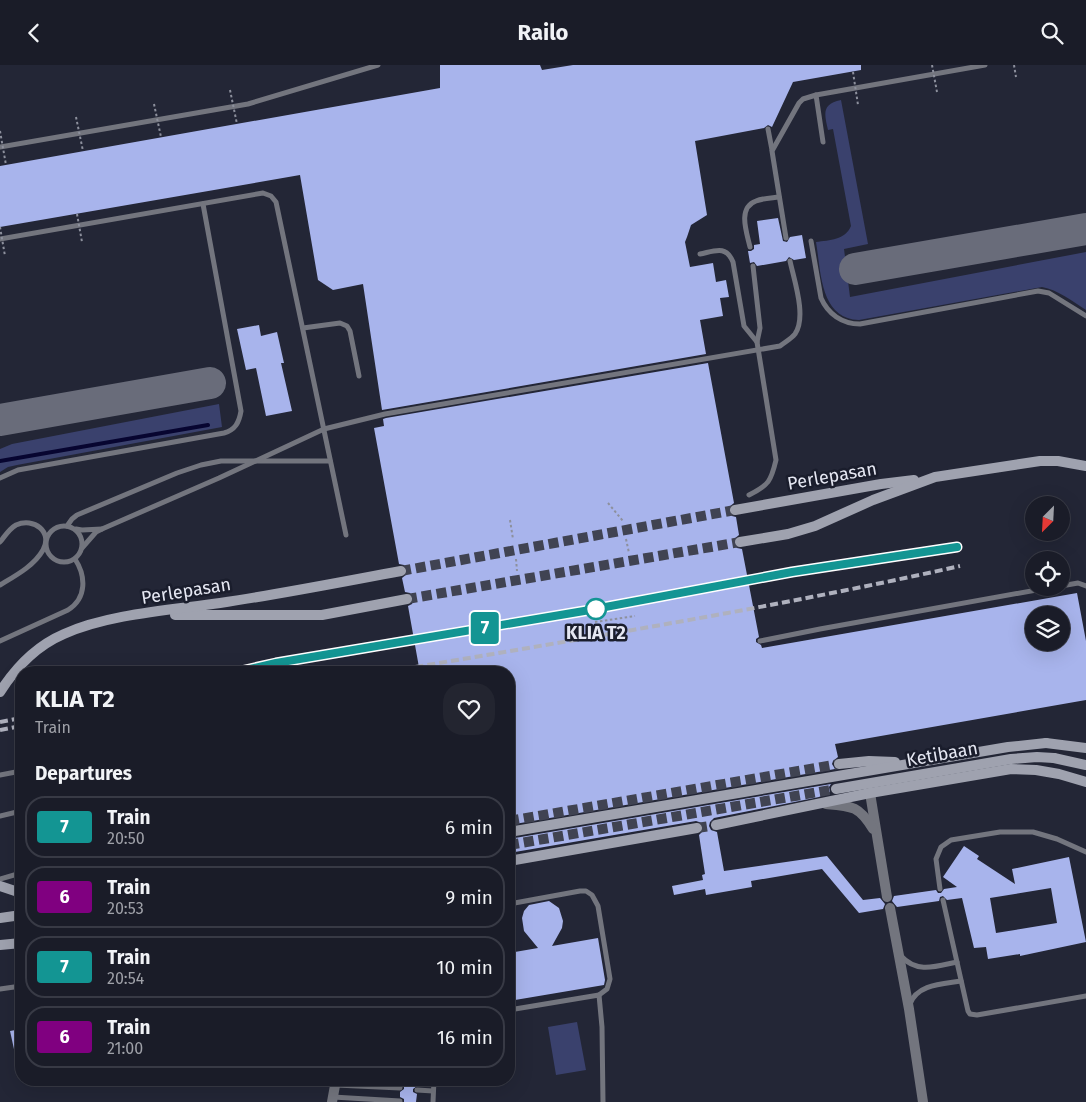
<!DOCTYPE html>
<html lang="en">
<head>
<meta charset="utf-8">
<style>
	:root { --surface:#1a1c28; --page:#232530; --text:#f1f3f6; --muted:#9fa1a8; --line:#383a45 }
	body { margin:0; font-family:"Fira Sans",sans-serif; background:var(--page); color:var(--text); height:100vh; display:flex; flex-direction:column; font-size:19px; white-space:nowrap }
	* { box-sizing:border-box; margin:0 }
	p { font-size:16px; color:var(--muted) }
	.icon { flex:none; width:28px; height:28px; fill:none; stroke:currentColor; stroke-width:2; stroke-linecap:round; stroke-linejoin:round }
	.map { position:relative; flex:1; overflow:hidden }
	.panel { position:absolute; left:15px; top:601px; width:500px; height:420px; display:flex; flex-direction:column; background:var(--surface); border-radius:20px; box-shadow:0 5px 20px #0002,0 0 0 1px var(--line) }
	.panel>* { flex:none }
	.badge { padding:0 10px; border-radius:4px; font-size:18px; line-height:32px }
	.needle { width:32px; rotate:204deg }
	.tools { position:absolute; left:1025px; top:431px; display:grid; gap:10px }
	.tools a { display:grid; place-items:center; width:45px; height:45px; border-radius:50%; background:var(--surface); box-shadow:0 5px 20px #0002,0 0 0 1px var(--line); font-size:25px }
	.map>.badge { position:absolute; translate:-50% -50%; box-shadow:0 0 0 2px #fff }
	h2 { padding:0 20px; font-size:19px; line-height:45px }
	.round { display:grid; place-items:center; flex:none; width:52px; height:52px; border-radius:20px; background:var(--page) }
	.head { display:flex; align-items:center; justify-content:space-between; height:85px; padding:0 20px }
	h1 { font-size:24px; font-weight:700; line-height:38px }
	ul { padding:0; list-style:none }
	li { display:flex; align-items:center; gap:15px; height:62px; margin:0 10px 8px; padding:0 10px; border:2px solid var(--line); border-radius:20px }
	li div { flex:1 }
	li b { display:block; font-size:19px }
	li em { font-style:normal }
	li .badge { min-width:55px; font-weight:700; text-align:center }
	header { display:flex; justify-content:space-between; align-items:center; height:65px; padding:0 20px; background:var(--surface); font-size:22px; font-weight:700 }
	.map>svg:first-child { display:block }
	.green { fill:#3a416d }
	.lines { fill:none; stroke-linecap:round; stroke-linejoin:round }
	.stream { stroke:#070530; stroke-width:4 }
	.taxiway { stroke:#696c7a; stroke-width:32 }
	.building { fill:#a8b4ec; fill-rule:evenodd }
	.secondary-tunnel { stroke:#404352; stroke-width:10; stroke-dasharray:10 5; stroke-linecap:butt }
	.path { stroke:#8d909d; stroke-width:2; stroke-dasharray:2.5 2.5; stroke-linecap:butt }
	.lane { stroke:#73757e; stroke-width:5 }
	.street { stroke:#73757e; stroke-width:10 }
	.secondary { stroke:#9fa2af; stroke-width:10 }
	.rail { stroke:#afb1be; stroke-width:4; stroke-dasharray:8 4; stroke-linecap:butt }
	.path-bridge { stroke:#8d909d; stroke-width:2; stroke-dasharray:2.5 2.5; stroke-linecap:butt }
	.secondary-bridge { stroke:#9fa2af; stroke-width:10 }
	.line-casing { stroke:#fff; stroke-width:11 }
	.line { stroke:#139593; stroke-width:8 }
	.stop-dot { fill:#fff; stroke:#139593; stroke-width:2.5 }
	.labels { text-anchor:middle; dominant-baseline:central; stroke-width:5; stroke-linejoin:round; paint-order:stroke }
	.street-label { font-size:18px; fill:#e5e7f2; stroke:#1a1d2c }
	.stop-label { font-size:18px; font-weight:bold; fill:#e5e7f2; stroke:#1a1d2c }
</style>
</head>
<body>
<header><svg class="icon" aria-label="back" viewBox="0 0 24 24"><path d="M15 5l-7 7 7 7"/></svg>Railo<svg class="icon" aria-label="search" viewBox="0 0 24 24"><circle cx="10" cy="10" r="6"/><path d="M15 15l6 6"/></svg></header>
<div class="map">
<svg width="1086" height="1037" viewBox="0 0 1086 1037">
	<rect width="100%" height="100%" fill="#232636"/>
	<g class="green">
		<path d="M841 35 868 179 844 184 850 232 1086 187V245C1072 236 1058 225 1042 222L859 255C820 254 821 206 816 177 830 175 845 175 851 161L833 64 828 65C824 48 822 39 841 35Z"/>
		<polygon points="219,339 222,362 17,400 8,402 0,407 0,384 12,379"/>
		<polygon points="577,957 586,1005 556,1010 548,962"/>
	</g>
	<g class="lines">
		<polyline class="stream" points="0,396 208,360"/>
		<g class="taxiway">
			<polyline points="855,204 1086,164"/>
			<polyline points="0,355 210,318"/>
		</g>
	</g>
	<g class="building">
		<polygon points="440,0 540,0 542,5 573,0 861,0 861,5 793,17 772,62 768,60 764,63 695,76 707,150 691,160 687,172 685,177 690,202 713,198 716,217 726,215 729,232 720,233 723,251 700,255 706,289 382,345 363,219 333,225 318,215 300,110 0,162 0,101 440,23"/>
		<polygon points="778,153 783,176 787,177 790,172 802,170 806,193 794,195 789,192 786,196 757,201 754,197 750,198 748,186 751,186 754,184 754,180 760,179 757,156"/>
		<polygon points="259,260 261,271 277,267 284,298 281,298 292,346 266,351 256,303 246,305 237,264"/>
		<path d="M708 298 734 438 729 442 728 447 732 451 736 452 739 470 734 474 733 479 737 483 742 484 759 572 756 574V577L761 580 762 583 1077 528 1086 576V635L835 679 838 692 833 696 832 699 835 704 509 760V608H420L408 541 412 539 414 533 410 528 405 527 402 513 407 509 408 504 404 500 399 499 374 363 384 361 383 354 386 353ZM1034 550H1061V578H1034Z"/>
		<polygon points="831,719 829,722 830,727 819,732 714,753 710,757 709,761 711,765 717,767 724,806 827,791 863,835 880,833 885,839 883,844 859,848 822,804 751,816 752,822 706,830 705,824 674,830 672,821 703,815 702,810 705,809 699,770 703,766 704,761 702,758 696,756 509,788 509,774"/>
		<path d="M964 781 979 791 977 794 1015 819 1012 804 1069 792 1086 877 1020 891V889L988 894 986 882 974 883 962 833 947 835 943 831 940 832 939 836 897 842 892 836 894 831 936 825 938 828H941L944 824 957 822 943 812ZM1051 823 1057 858 996 868 990 833Z"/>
		<polygon points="549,836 559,843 563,856 562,863 552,881 598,873 605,915 604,920 515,935 510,907 509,907 509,888 538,883 524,866 522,853 524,846 529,840"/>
		<polygon points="21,964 21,998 17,998 10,966"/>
		<polygon points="401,1015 418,1015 417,1021 413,1024 413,1027 417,1029 416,1037 404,1037 404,1034 400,1032 400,1027 404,1024 404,1021 401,1019"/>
	</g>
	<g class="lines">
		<g class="secondary-tunnel">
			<polyline points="401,506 735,445"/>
			<polyline points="407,534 740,477"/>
			<polyline points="509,756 839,699"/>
			<polyline points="697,763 716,760"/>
			<polyline points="509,780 836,724"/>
		</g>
		<g class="path">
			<polyline points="1014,0 1016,12"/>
			<polyline points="608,438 623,456"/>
			<polyline points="510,455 513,474"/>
			<polyline points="626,474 629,488"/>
			<polyline points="516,494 517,506"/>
			<polyline points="595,557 635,551"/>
		</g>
		<g class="lane">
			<polyline points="816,30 985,0"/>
			<polyline points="768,64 772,85"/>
			<polyline points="0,82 248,39 378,0"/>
			<polyline points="786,173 772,86 799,38 803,34 816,30 823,77"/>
			<polyline points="0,174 263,128 271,131 276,137 346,470"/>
			<path d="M811 176 821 233C828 249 842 259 860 259L1038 226 1049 228 1086 251"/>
			<path d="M750 182C747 168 737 143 756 136 763 133 772 133 779 132"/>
			<path d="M700 189C715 186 726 180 733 197L744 261 757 277"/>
			<polyline points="303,263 340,258 347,261 350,266 359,311"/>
			<path d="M0 413 18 405 224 368C235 365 239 358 241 346L203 139"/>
			<path d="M749 430C769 420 771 416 776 395L757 277 760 263 753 201"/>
			<circle cx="64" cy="479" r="18"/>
			<polyline points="67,461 72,454 77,450 177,408 201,400 221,396 330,396"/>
			<polyline points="76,464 82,465 102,464 96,467 82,483"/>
			<path d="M102 464 219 413 324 364 385 349 780 281C785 277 791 274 795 269 807 252 794 215 790 196"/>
			<path d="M0 477C5 471 9 464 16 460 34 452 53 467 43 485 34 501 15 511 0 520"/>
			<polyline points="1061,521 1078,518 1086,521"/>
			<path d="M0 576 68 545C87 533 86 511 75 494"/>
			<polyline points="760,576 820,564 1053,522"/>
			<polyline points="0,710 21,706"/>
			<polyline points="0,751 21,746"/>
			<polyline points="0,814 21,808"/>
			<polyline points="940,824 936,794 941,782 951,775 1000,767 1033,767 1057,774 1086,787"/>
			<polyline points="943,835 968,946 970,949 977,950 1086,931"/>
			<polyline points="509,839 580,826 586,826 592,830 598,841 610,914 607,924 599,930"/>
			<path d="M901 891C917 909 937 901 957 897"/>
			<polyline points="0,924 21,921"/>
			<path d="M910 939C917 919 943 919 961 916"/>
			<polyline points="509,945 599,930 602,962 603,1037"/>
			<polyline points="336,1020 400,1023"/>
			<polyline points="417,1025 433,1026"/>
			<polyline points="333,1032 400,1036"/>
			<polyline points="433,1037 434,1015"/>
		</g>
		<g class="street">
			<polyline points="870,728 887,832"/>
			<path d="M826 739C852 741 859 741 873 764"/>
			<polyline points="890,843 909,944 923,1037"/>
			<polyline points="332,1037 336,1015"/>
		</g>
		<g class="secondary">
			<polyline points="735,445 881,419 914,415"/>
			<polyline points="740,477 788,469 815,461 873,435 935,412 1040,396 1058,396 1086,401"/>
			<polyline points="175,550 322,550 407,534"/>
			<path d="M0 627C16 602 36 581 64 569 108 549 172 545 220 538 281 529 341 517 401 506"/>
			<polyline points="1046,678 1086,683"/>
			<polyline points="1054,693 1086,700"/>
			<polyline points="716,760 870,728 1011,704 1036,705 1059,709 1086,717"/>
			<polyline points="509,796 697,763"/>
			<polyline points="0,821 21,828"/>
			<polyline points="0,853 21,850"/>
			<polyline points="0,880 21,878"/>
		</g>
		<g class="rail">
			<polyline points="232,608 276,598 584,546 792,507 957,482"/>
			<path d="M380 608C574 575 768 544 960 501"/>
			<polyline points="0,657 21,653"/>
			<polyline points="0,665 21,661"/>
		</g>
		<g class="path-bridge">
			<polyline points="932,0 937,27"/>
			<polyline points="853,7 858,40"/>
			<polyline points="230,25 237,59"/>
			<polyline points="154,39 161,72"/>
			<polyline points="76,52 83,86"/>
			<polyline points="0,66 6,100"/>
			<polyline points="77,149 82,177"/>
			<polyline points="0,162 5,191"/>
		</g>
		<g class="secondary-bridge">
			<polyline points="839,699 869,696 895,697"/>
			<polyline points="836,724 1011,694 1037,692 1054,693"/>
			<polyline points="509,767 1008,682 1046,678"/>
		</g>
	</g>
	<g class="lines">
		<g class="line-casing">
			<polyline id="line" points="232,608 276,598 584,546 792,507 957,482"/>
		</g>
		<use href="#line" class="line"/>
	</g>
	<circle class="stop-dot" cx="596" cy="544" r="10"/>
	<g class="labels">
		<g class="street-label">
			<text transform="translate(832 411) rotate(-10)">Perlepasan</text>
			<text transform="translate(186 526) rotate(-9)">Perlepasan</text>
			<text transform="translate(942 689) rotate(-10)">Ketibaan</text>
		</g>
		<g class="stop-label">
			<text x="596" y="568">KLIA T2</text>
		</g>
	</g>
</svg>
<div class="tools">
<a><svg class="needle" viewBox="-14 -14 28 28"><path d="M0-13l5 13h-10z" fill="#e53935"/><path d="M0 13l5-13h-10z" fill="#9fa1a8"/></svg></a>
<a><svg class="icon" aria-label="locate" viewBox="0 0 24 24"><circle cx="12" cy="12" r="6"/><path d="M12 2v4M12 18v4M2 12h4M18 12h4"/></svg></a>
<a><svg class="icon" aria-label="layers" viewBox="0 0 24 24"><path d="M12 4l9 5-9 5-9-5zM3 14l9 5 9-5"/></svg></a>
</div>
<b class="badge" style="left:485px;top:563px;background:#139593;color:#fff">7</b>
<section class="panel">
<div class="head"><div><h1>KLIA T2</h1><p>Train</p></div><a class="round"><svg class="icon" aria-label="heart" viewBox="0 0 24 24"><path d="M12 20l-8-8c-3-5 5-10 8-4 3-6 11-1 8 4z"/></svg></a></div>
<h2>Departures</h2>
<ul>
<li><span class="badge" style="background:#139593;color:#fff">7</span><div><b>Train</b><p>20:50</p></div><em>6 min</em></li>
<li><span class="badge" style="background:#800080;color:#fff">6</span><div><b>Train</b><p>20:53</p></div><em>9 min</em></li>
<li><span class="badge" style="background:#139593;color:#fff">7</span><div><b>Train</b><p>20:54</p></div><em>10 min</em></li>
<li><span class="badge" style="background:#800080;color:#fff">6</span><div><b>Train</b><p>21:00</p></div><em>16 min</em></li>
</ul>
</section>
</div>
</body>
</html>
